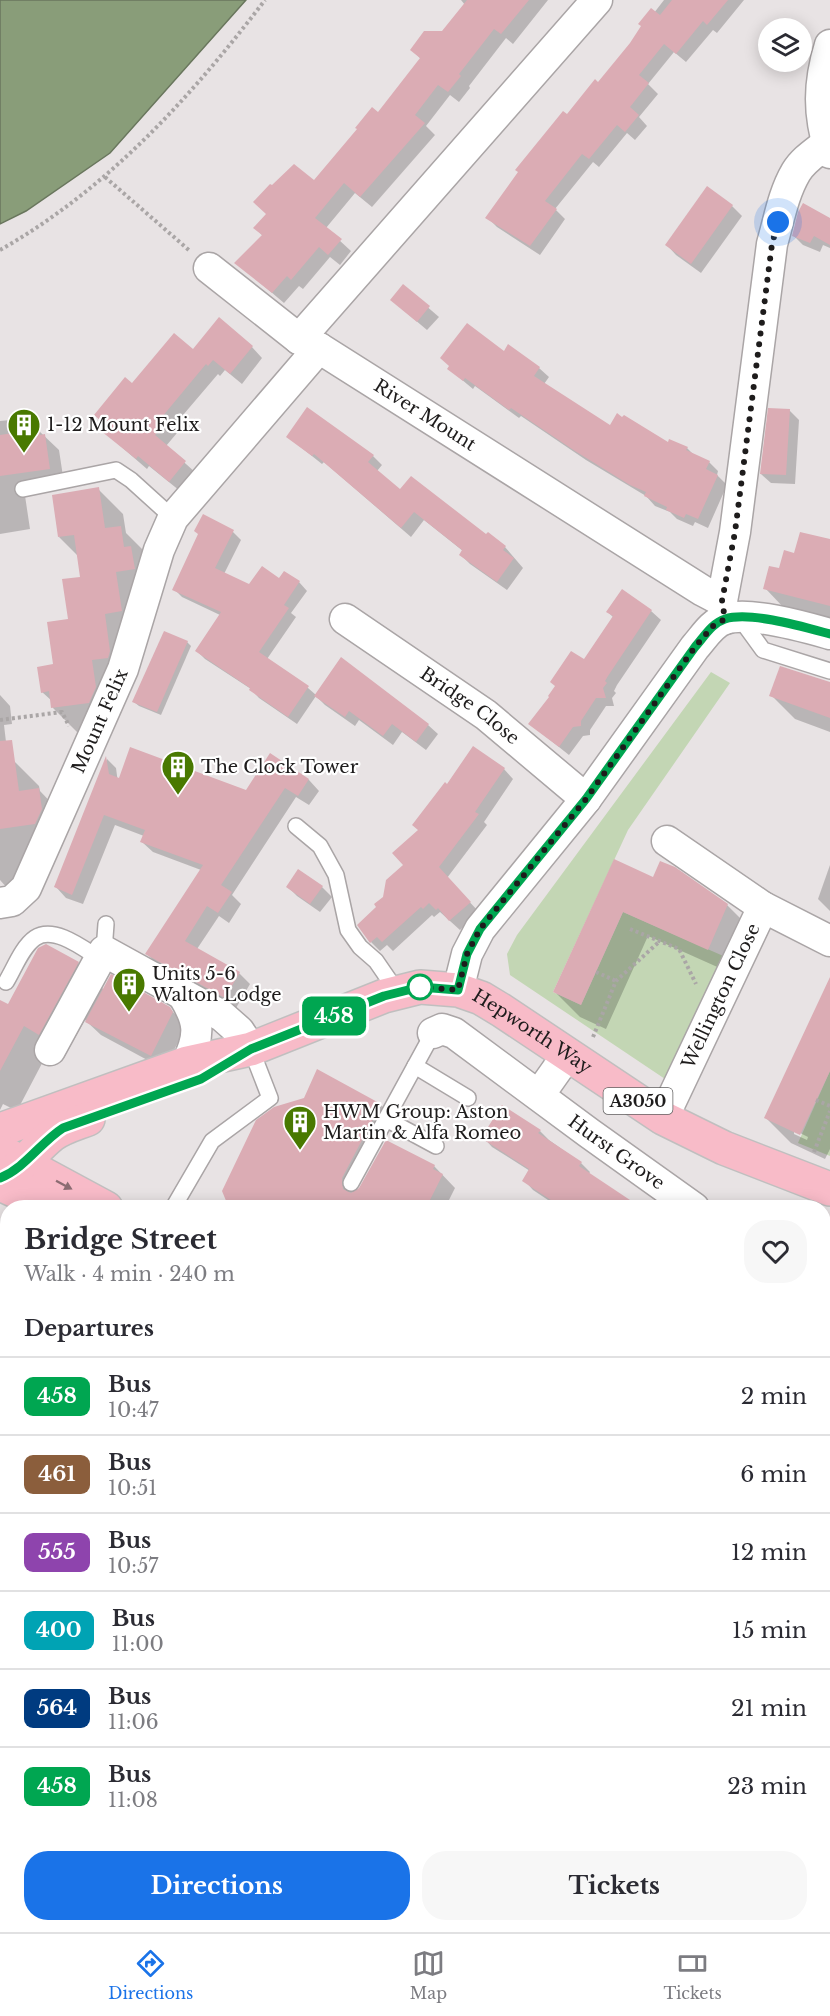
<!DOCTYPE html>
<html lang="en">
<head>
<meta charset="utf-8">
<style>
	:root { --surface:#fff; --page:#f7f7f7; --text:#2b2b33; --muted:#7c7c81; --line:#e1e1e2; --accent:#1a73e8 }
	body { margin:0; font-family:"Libre Baskerville",serif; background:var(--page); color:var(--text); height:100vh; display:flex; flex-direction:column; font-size:22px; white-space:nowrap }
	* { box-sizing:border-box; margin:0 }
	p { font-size:20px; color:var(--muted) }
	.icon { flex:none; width:33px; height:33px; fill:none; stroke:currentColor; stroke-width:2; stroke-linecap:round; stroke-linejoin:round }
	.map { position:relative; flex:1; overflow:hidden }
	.panel { position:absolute; left:0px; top:1200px; width:831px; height:732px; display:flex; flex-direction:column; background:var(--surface); border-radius:24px 24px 0 0; box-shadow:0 3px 15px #0003 }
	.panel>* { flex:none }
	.badge { padding:0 12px; border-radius:9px; font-size:21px; line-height:39px }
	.tools { position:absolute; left:758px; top:18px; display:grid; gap:12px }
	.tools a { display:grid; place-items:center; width:54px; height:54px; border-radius:50%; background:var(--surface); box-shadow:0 3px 15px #0003; font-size:30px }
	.you { position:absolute; width:30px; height:30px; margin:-15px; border:4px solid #fff; border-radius:50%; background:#1a73e8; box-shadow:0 0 0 9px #1a73e833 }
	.map>.badge { position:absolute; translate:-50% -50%; box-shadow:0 0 0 3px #fff }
	h2 { padding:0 24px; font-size:22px; line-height:54px }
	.round { display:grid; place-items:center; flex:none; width:63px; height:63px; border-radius:24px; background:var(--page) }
	.overview { display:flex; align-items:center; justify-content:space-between; height:102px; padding:0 24px }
	h1 { font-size:28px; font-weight:700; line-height:45px }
	.button { display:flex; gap:12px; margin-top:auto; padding:12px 24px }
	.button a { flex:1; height:69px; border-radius:24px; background:var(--accent); color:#fff; font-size:24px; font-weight:700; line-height:69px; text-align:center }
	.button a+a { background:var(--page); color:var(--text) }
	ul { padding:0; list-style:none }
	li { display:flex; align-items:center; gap:18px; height:78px; padding:0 24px; border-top:2px solid var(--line) }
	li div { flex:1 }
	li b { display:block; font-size:22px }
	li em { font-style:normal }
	li .badge { min-width:66px; font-weight:700; text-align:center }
	.dock { display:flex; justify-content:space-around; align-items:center; height:84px; border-top:2px solid var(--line); background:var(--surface); font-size:16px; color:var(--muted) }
	.dock a { display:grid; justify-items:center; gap:3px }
	.dock .active { color:var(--accent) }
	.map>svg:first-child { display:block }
	.green { fill:#c3d6b4 }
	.water { fill:#899d79; stroke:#69765d; stroke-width:1.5 }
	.shadow { fill:#0003; fill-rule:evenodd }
	.building { fill:#dbacb4 }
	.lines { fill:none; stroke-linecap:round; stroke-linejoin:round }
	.lane-casing { stroke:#aaa5a6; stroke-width:18 }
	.street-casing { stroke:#aaa5a6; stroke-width:33 }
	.primary-casing { stroke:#c0bfbf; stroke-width:36 }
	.path { stroke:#aaa6a6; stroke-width:4; stroke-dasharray:3 3; stroke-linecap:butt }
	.lane { stroke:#fff; stroke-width:15 }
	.street { stroke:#fff; stroke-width:30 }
	.primary { stroke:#f8bbc8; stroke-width:33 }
	.oneway { fill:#8b6c72 }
	.line-casing { stroke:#fff; stroke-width:14 }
	.line { stroke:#00a651; stroke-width:9 }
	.walk { stroke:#1e1c1c; stroke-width:6; stroke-dasharray:0 10.8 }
	.stop-dot { fill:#fff; stroke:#00a651; stroke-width:3 }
	.labels { text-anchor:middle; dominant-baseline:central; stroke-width:4.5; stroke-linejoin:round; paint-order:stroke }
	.shield { fill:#fff; stroke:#626060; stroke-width:1.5 }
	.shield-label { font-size:16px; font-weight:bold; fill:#1e1c1c }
	.street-label { font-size:18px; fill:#1e1c1c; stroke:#fff }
	.poi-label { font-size:18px; fill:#1e1c1c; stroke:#fff; text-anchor:start }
</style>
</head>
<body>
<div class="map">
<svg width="830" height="1932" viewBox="0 0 830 1932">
	<rect width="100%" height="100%" fill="#e8e3e4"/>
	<g class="green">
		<polygon points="711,672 730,683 628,830 553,992 581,1005 623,912 737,962 677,1087 510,975 507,954 517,935"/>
		<polygon points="830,1071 830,1156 798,1143"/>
		<polygon points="830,1691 830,1932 622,1932 628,1924 824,1924 824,1699"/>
	</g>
	<polygon class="water" points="0,0 246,0 110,153 26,211 0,224"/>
	<g class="shadow">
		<polygon points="461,0 548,0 513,44 506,38 469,86 470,88 459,102 450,95 426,126 435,135 372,207 355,193 326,228 351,251 340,265 330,257 303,289 299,286 284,303 237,263 263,236 255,228 315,182 378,114 421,59 412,50 443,33 465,5"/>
		<polygon points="664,0 744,0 717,33 713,30 686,62 674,52 648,84 658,94 639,117 647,126 635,140 627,133 599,167 593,162 555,209 565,219 540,255 497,227 487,217 567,116 599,84"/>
		<polygon points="707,188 732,206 742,216 701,273 676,255 667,245"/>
		<polygon points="830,219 830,248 823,245 820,252 803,245 794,236"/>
		<polygon points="403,286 439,317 427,330 402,309"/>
		<polygon points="252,347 262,358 242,384 225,370 220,376 218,374 172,428 177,433 166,446 196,473 180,491 149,466 147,469 103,431 107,427 96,415 132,385 194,351"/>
		<polygon points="504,353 539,368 549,377 544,384 610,427 687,448 694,455 709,462 718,471 717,475 727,485 708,528 695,522 693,526 677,519 670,512 655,506 646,496 586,460 521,416 519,418 475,386 473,389 449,369"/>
		<polygon points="789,410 799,420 795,484 771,483 761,474"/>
		<polygon points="10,420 23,433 39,431 59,450 64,483 24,489 30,529 0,534 0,421"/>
		<polygon points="288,437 373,456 382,465 377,471 400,491 505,547 523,568 507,590 470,564 461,555 463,551 424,520 411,537 324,462 322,464"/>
		<polygon points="98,489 123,514 126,533 145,552 116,685 120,713 114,727 77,732 53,708 52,701 42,692 55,665 81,578 78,556 59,537"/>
		<polygon points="203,516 233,532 241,540 224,574 250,586 280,580 299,582 307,591 291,613 296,617 267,659 308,688 316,695 428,725 438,734 426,750 402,732 393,745 359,720 355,726 325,705 316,696 297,724 259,698 251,689 205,659 197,651 220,615 182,597 174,589 200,535"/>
		<polygon points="830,550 830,620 784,608 765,588 796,555"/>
		<polygon points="622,591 651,611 661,620 617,685 614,691 616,693 612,698 614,706 606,706 590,730 590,735 583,736 569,755 530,724 584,661 614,618 608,612"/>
		<polygon points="187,642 191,646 161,715 139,706 134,702"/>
		<polygon points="830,685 830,732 795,719 771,695"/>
		<polygon points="0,695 10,706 12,724 4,725 6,742 0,743"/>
		<polygon points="271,755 309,780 319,791 309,805 296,797 232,895 241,904 229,923 219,916 197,949 239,973 250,984 236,1008 157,964 147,954 201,870 153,852 142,842 144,836 115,825 83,904 66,898 56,887 107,759 116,768 118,783 247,791"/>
		<polygon points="14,761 39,786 40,791 63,815 66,835 60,849 37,852 8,889 0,880 0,763"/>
		<polygon points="504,769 513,779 484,822 487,825 447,878 479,912 460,930 440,912 434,917 432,915 393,951 387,945 380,951 371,942 385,898 405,865 420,831 447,786"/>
		<polygon points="615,861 654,879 727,905 752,930 733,974 648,936 606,1029 580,1017 555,992"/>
		<polygon points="830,865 830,911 818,899"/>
		<polygon points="298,871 322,887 332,897 320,912 297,896 288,887"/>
		<polygon points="78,963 104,990 169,1008 184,1023 186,1027 164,1069 101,1035 85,1020 64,1058 49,1050 17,1111 3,1104 0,1110 0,1001 9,1006"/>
		<path d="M830 987V1149L825 1159 791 1143 766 1118ZM794 1130 808 1137 807 1140 794 1134Z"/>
		<polygon points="318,1071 381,1105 393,1118 354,1193 434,1166 455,1188 445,1208 230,1208 305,1100"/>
		<polygon points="540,1131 549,1140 581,1163 590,1172 588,1175 637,1208 560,1208 533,1190 524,1180 530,1171 492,1147 483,1137"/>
		<polygon points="0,1244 8,1248 8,1289 0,1286"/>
		<polygon points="824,1345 830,1354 830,1390 824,1387"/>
		<polygon points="824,1476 830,1479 830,1532 824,1529"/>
		<polygon points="8,1601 8,1779 0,1769 0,1630 4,1617 0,1611"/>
		<polygon points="824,1667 830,1673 830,1691 824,1703"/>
		<polygon points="195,1924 250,1924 260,1932 190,1932"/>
		<polygon points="500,1924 563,1924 558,1932 495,1932"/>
	</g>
	<g class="building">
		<polygon points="467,0 529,0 501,34 494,29 459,74 461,76 448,92 438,85 415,115 425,123 360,197 344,183 315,218 342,239 328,255 319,247 291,280 287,276 272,293 234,263 262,235 253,228 266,214 253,202 270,184 272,185 294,164 314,180 357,129 355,128 372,107 378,112 420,58 410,50 424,31 442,31"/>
		<polygon points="672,0 728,0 707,25 703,21 676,54 664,44 639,75 649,83 630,107 639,115 625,132 617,125 589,159 582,154 545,201 557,209 530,246 485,218 518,172 515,170 563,111 567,114 595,79 598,82 630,43 641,26 638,24 651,8 660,15"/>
		<polygon points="707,186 733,205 691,264 665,245"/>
		<polygon points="803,203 830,218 830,245 814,236 810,243 792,236 798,212"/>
		<polygon points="403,284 430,306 417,322 390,300"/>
		<polygon points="219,317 253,346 230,374 213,360 208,366 206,364 162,417 167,421 155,435 186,461 169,482 138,456 136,459 101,431 106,425 94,415 125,377 132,383 174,333 193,349"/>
		<polygon points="467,323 504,351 508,344 540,367 534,376 610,425 617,413 622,417 624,415 668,442 669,439 688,447 686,450 710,461 706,469 718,475 698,519 686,514 684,518 666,510 667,507 644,496 646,492 630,485 575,451 511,408 509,410 465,378 463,381 447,369 449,366 440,358"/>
		<polygon points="307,407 374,455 368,462 400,489 411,476 486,534 488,532 506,546 503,550 514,558 497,582 459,555 462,550 414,512 401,528 314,454 312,456 286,437"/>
		<polygon points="768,408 790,409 786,475 760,474"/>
		<polygon points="40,429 40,435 45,434 50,469 0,476 0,435"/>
		<polygon points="99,487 105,528 121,526 124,547 131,546 135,569 116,572 122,611 105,614 110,651 108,658 92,660 96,687 89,703 51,708 49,691 41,693 37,667 53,664 47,622 68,619 62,579 80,577 74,535 58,537 52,495"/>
		<polygon points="203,514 234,530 215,568 249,584 262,566 279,578 284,571 300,581 284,605 289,608 259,652 309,686 288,717 249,690 250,688 195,651 221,612 172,590 198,534 194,531"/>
		<polygon points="800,532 830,539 830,606 763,589 769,566 779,568 784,550 794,553"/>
		<polygon points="622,589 652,610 608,676 605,681 607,683 603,688 606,698 596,698 581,721 581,726 573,727 559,747 528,724 549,697 548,696 555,686 550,682 571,651 584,659 613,616 606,612"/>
		<polygon points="164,631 188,641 157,712 132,702"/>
		<polygon points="341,657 429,724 416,742 392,724 383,736 349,711 345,717 314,696"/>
		<polygon points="780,666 830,682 830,718 769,696"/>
		<polygon points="12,740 19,791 39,788 42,809 35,824 0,829 0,741"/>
		<polygon points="473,746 505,768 475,812 479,814 439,867 471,902 449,921 438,908 436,910 429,903 423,909 421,907 382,942 377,937 370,943 357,925 376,907 374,904 383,897 386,880 403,865 392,853 418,830 412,825 445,782 447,784"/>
		<polygon points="130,747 246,790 270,753 309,779 298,796 285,788 221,885 232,892 218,913 207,906 185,941 240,972 225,998 145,954 203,865 140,842 145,830 104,815 72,895 54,887 106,756 109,774 119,778"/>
		<polygon points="614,859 653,877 660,861 675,867 728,904 708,950 623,912 581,1005 553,992"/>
		<polygon points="298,869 323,886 310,904 286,887"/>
		<polygon points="46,944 79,962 39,1035 24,1026 0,1071 0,1000 8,1004 38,948"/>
		<polygon points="111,974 170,1007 173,1012 151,1056 85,1022"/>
		<polygon points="830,977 830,1071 800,1135 764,1118"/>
		<polygon points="317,1069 381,1104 342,1178 343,1189 351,1193 359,1188 386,1140 435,1165 433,1169 443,1174 426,1208 229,1208 222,1191 256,1120 274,1107 304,1098"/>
		<polygon points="502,1105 541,1130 538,1133 582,1162 579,1166 642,1208 563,1208 522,1181 529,1169 481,1138"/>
	</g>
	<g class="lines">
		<g class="lane-casing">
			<g id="lane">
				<polyline points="23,489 116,470 131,480 173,518"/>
				<polyline points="745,616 747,628 763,650 830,671"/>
				<polyline points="296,826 320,846 336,875 348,930 360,947 376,961 398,993"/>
				<polyline points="104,951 106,924"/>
				<path d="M6 982C14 969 22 947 35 938 54 925 84 949 100 959"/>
				<polyline points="415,1066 468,1098"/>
				<polyline points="386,1119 436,1146"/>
				<polyline points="351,1183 433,1033"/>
				<polyline points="173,1208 212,1141 270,1098 251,1049"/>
			</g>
		</g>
		<g class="street-casing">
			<g id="street">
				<path d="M830 45C818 84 818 114 830 153"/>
				<path id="s1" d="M209 268 299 339 319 348 703 591 722 601"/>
				<polyline points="299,339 597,0"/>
				<path id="s2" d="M345 619 486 715 586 799"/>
				<path d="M725 619 722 601 735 532 772 244C779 220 783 194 796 172 803 160 816 152 827 143"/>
				<polyline points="667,841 763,907 830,941"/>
				<path id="s3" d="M0 903 12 901 26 888 123 669 159 550 173 518 319 348"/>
				<path d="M458 990 467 954 480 929 586 799 695 647C704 637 712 623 725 619 750 611 805 627 830 634"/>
				<path d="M183 995C199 1021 201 1034 187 1063"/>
				<path id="s4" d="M433 1033 442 1029 454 1033 589 1133 694 1208"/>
				<polyline points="50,1050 104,951 222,1016 239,1031 251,1049"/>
				<polyline points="539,1095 568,1054"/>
				<path id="s5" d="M663 1118 763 907"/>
				<polyline points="824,1299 830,1303"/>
				<polyline points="362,1924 371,1932"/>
				<polyline points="445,1932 450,1924"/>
			</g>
		</g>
		<g class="primary-casing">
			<g id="primary">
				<path id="s6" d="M0 1130 187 1063 251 1049 384 996 420 987 458 990 481 998 501 1010 663 1118 724 1148 830 1189"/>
				<polyline points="4,1153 106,1208"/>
				<path d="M0 1178C22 1169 34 1149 52 1135 63 1127 75 1124 88 1119"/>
				<polyline points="0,1184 53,1208"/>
				<polyline points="824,1598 830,1602"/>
			</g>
		</g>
		<g class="path">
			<polyline points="105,177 190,251"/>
			<path d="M0 250C108 189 191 97 265 0"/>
			<polyline points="0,720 62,712 69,726"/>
			<polyline points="630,929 679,949 696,984"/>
			<polyline points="596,972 616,981"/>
			<polyline points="593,1037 616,981 660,941"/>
			<polyline points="816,1100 830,1106"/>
			<polyline points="814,1152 830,1111"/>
		</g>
		<use href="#lane" class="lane"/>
		<use href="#street" class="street"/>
		<use href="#primary" class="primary"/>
	</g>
	<defs><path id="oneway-solid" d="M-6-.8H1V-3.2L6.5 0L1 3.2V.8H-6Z" transform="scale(1.5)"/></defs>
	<use class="oneway" href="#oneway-solid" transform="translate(64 1185) rotate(28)"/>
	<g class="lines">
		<g class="line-casing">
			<path id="line" d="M0 1178C25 1168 41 1142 63 1128L201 1079 251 1049 384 996 420 987 458 990 467 954 480 929 586 799 695 647C704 637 712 623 725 619 750 611 804 627 830 634"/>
		</g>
		<use href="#line" class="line"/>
		<polyline class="walk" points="420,987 458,990 467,954 480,929 586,799 695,647 713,626 725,619 722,601 735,532 772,244 778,222"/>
	</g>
	<defs>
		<g id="building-pin" transform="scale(1.725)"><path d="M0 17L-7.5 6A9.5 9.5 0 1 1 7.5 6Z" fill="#497900" stroke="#fff"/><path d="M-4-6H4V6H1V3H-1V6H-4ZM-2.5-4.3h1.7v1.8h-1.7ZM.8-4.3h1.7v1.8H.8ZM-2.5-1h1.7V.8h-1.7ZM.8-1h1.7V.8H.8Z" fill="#fff"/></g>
	</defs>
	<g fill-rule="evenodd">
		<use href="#building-pin" x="24" y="425"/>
		<use href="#building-pin" x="178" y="767"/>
		<use href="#building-pin" x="129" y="984"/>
		<use href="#building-pin" x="300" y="1122"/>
	</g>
	<circle class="stop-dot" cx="420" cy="987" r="12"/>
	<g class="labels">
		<rect class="shield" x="603.5" y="1088" width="69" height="26" rx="4.5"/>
		<g class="shield-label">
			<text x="638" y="1101">A3050</text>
		</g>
		<g class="street-label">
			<text stroke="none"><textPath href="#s1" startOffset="262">River Mount</textPath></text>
			<text stroke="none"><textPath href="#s2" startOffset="152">Bridge Close</textPath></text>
			<text stroke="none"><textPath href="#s3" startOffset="214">Mount Felix</textPath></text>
			<text stroke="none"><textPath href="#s5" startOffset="135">Wellington Close</textPath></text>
			<text stroke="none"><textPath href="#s6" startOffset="568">Hepworth Way</textPath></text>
			<text stroke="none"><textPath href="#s4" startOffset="224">Hurst Grove</textPath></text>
		</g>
		<g class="poi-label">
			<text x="47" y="425">1-12 Mount Felix</text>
			<text x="201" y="767">The Clock Tower</text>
			<text x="152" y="974">Units 5-6<tspan x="152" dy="21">Walton Lodge</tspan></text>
			<text x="323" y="1112">HWM Group: Aston<tspan x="323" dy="21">Martin &amp; Alfa Romeo</tspan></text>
		</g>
	</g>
</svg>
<div class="tools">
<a><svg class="icon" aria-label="layers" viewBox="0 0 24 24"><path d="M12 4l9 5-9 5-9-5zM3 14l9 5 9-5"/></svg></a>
</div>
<div class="you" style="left:778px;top:222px"></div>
<b class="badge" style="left:334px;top:1016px;background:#00a651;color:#fff">458</b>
<section class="panel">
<div class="overview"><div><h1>Bridge Street</h1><p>Walk · 4 min · 240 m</p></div><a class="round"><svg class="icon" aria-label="heart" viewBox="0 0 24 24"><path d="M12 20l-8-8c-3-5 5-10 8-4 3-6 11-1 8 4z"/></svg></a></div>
<h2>Departures</h2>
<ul>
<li><span class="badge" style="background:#00a651;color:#fff">458</span><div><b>Bus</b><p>10:47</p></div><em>2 min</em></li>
<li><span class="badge" style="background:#8b5e3c;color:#fff">461</span><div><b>Bus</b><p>10:51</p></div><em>6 min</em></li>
<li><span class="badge" style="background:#8e44ad;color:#fff">555</span><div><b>Bus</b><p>10:57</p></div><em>12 min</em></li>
<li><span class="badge" style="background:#00a3b4;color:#fff">400</span><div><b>Bus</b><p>11:00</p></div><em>15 min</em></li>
<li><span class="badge" style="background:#003b80;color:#fff">564</span><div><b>Bus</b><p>11:06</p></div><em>21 min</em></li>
<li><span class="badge" style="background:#00a651;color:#fff">458</span><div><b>Bus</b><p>11:08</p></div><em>23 min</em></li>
</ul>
<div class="button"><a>Directions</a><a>Tickets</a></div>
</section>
</div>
<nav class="dock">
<a class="active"><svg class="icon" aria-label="directions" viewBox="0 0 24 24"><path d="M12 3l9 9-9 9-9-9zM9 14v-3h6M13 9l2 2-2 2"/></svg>Directions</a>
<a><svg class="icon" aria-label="map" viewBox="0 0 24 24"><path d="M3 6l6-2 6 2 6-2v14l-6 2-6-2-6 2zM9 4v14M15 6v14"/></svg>Map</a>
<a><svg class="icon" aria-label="tickets" viewBox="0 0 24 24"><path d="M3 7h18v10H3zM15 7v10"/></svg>Tickets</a>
</nav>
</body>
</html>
